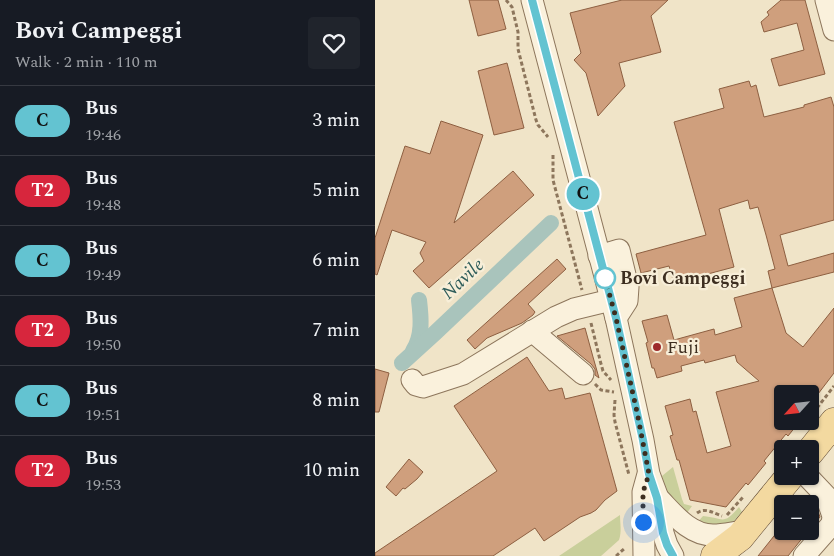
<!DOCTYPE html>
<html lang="en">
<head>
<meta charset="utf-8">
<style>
	:root { --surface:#171b24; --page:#20242c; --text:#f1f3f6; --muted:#9ea1a6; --line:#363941 }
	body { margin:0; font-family:Spectral,serif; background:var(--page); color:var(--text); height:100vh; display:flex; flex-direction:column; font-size:19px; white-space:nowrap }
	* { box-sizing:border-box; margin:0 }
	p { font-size:16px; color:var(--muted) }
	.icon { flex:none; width:28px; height:28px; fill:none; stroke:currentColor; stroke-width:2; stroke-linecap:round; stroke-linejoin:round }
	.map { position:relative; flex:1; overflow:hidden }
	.details { display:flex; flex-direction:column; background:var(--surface); width:375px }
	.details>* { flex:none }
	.badge { padding:0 10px; border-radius:16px; font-size:18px; line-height:32px }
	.needle { width:32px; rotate:243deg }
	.controls { position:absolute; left:399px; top:385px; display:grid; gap:10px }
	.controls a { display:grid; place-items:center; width:45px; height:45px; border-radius:5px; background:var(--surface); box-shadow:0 1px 4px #0004; font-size:25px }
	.you { position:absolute; width:25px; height:25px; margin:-12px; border:4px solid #fff; border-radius:50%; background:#1a73e8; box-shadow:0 0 0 8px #1a73e833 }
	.map>.badge { position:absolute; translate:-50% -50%; box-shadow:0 0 0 2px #fff }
	.round { display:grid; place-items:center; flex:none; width:52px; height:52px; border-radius:5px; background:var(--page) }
	.head { display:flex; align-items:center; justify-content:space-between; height:85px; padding:0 15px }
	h1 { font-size:24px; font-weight:700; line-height:38px }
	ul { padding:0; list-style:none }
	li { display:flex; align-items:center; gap:15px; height:70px; padding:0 15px; border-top:1px solid var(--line) }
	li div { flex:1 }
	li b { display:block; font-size:19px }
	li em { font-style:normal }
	li .badge { min-width:55px; font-weight:700; text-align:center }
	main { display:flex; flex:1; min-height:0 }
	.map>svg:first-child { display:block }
	.green { fill:#c9cf9b }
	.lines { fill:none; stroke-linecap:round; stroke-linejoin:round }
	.canal { stroke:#a9c4bc; stroke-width:16 }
	.building { fill:#cf9f7d; stroke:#8d5f41 }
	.minor-casing { stroke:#8d765c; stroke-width:23 }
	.major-casing { stroke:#5b4430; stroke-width:29 }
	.path { stroke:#8d765c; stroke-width:3; stroke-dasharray:4 2.5; stroke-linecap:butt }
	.minor { stroke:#faf1dc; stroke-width:21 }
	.major { stroke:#f3d9a0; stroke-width:28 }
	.line-casing { stroke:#fff; stroke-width:11 }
	.line { stroke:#63c3d1; stroke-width:8 }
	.walk { stroke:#3d2e20; stroke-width:5; stroke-dasharray:0 9 }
	.stop-dot { fill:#fff; stroke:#63c3d1; stroke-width:2.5 }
	.poi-dot { fill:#9e2a2b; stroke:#f7eed8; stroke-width:2 }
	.labels { text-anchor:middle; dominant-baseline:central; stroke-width:4.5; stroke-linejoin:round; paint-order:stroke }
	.stop-label { font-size:18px; font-weight:bold; fill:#3d2e20; stroke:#f7eed8; text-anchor:start }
	.poi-label { font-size:18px; fill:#3d2e20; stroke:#f7eed8; text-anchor:start }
	.water-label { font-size:19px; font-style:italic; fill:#2f5d5a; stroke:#f7eed8 }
</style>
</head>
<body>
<main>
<section class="details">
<div class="head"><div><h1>Bovi Campeggi</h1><p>Walk · 2 min · 110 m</p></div><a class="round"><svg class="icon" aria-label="heart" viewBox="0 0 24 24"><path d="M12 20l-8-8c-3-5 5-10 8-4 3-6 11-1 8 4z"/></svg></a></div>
<ul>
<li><span class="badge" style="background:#63c3d1;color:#111">C</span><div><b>Bus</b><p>19:46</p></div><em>3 min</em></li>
<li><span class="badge" style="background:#d7263d;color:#fff">T2</span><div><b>Bus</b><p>19:48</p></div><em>5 min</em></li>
<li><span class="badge" style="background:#63c3d1;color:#111">C</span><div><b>Bus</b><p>19:49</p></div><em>6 min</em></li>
<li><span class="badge" style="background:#d7263d;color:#fff">T2</span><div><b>Bus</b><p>19:50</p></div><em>7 min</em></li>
<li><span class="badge" style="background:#63c3d1;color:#111">C</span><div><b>Bus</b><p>19:51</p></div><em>8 min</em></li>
<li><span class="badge" style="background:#d7263d;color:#fff">T2</span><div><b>Bus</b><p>19:53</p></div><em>10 min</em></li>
</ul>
</section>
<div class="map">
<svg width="459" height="556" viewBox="0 0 459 556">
	<rect width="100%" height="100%" fill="#f0e4c8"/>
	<g class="green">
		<polygon points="298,467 307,499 309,504 317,506 309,517 297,505 288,486 287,476"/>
		<path d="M364 507 367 512 356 524 320 525 328 516C349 518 348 526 364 507Z"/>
		<path d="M245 515C245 523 247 532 244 540L226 556H184Z"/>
	</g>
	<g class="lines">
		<g class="canal">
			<path d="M38 351C48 336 46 317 44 300"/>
			<polyline points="27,363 60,333 176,223"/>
		</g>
	</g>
	<g class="building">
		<polygon points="94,0 123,0 131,29 103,36"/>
		<polygon points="247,0 293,0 276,16 286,52 244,63 250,86 223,116 211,73 199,60 206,53 195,13"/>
		<polygon points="406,0 430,0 450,74 404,86 396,59 429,50 422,23 389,32 386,22 394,15 392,12"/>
		<polygon points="132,63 149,128 119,135 103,71"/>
		<polygon points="374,81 376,87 381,85 389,117 429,107 429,105 456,97 459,107 459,220 405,235 413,266 459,253 459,272 397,288 393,271 400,269 391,235 383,207 375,209 373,200 344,209 359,267 299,283 294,266 266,273 261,254 331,235 299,122 349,108 344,89"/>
		<polygon points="66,121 108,135 79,223 138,171 159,195 54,288 38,271 49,261 45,253 51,242 17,230 2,275 0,274 0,238 30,146 55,154"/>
		<polygon points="182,259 191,269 153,304 160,312 158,315 147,323 112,338 100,349 92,340"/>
		<polygon points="397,288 411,333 428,347 459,308 459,373 443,394 408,394 408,421 425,421 413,436 411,434 389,461 391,463 373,485 371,483 351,507 315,500 304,460 302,460 295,436 298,435 290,406 315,399 318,412 321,411 332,453 356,446 341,392 384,381 362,362 360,355 330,363 329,360 306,366 307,371 282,378 279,368 277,368 271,343 273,342 267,321 292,315 299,340 339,329 340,335 367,327 359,298"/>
		<polygon points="210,328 218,357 224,378 220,375 220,369 216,364 182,336"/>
		<polygon points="152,357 174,391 187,388 190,399 215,393 242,491 230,500 221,510 216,513 205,517 169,541 160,528 118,556 0,556 0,553 122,471 79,406"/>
		<polygon points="0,369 14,373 4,412 0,412"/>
		<polygon points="34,459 48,472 42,479 30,489 28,488 21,496 11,487"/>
		<polygon points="433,495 440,503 445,517 435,529 435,504 426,504"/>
		<polygon points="403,531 433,531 413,556 383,556"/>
	</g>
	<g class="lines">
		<g class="minor-casing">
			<g id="minor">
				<polyline points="157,0 241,318 268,440 274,474 283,498 288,533 292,545 298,556"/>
				<polyline points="451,0 459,30"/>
				<polyline points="224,256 244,250 253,287 252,301 241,318"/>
				<polyline points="157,331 208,374"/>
				<polyline points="37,380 41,385 48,387 88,374 181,317 199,309 236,300"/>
				<path d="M283 498C298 513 314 535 338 535 348 535 360 532 370 531"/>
				<polyline points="269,556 268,492 273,474"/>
				<polyline points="429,556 457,524 458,516 451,496 432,476"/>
			</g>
		</g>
		<g class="major-casing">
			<g id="major">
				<polyline points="435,452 459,422"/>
				<polyline points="340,556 365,537 415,476"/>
			</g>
		</g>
		<g class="path">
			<polyline points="131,0 137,7 143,32 143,49 161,120 163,125 173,137"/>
			<polyline points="178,155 178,180 207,290"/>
			<polyline points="216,323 226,364 228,371 236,380"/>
			<polyline points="220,384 226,390 239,392"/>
			<polyline points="240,400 239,415 240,422 254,475"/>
			<polyline points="442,408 459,386"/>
			<polyline points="409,449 417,439"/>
			<polyline points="400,460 408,451"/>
			<path d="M322 513C330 507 338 513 347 516"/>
			<polyline points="352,515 368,497"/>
			<polyline points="241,556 250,548"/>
		</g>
		<use href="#minor" class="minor"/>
		<use href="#major" class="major"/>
	</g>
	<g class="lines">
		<g class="line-casing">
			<polyline id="line" points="157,0 241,318 268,440 274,474 282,498 288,533 292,545 298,556"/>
		</g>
		<use href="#line" class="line"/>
		<polyline class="walk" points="230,278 241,318 262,412 274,474 268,492 268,522"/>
	</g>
	<circle class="stop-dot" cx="230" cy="278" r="10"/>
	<circle class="poi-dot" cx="282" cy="347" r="5"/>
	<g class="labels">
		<g class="stop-label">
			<text x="245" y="278">Bovi Campeggi</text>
		</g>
		<g class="poi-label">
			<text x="292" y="347">Fuji</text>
		</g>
		<g class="water-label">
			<text transform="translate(88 279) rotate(-43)">Navile</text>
		</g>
	</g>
</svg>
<div class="controls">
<a><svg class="needle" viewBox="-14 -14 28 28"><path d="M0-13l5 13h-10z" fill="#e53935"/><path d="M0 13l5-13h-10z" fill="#9ea1a6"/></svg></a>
<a>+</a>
<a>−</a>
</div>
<div class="you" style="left:268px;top:522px"></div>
<b class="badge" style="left:208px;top:194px;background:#63c3d1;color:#111">C</b>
</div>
</main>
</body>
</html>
